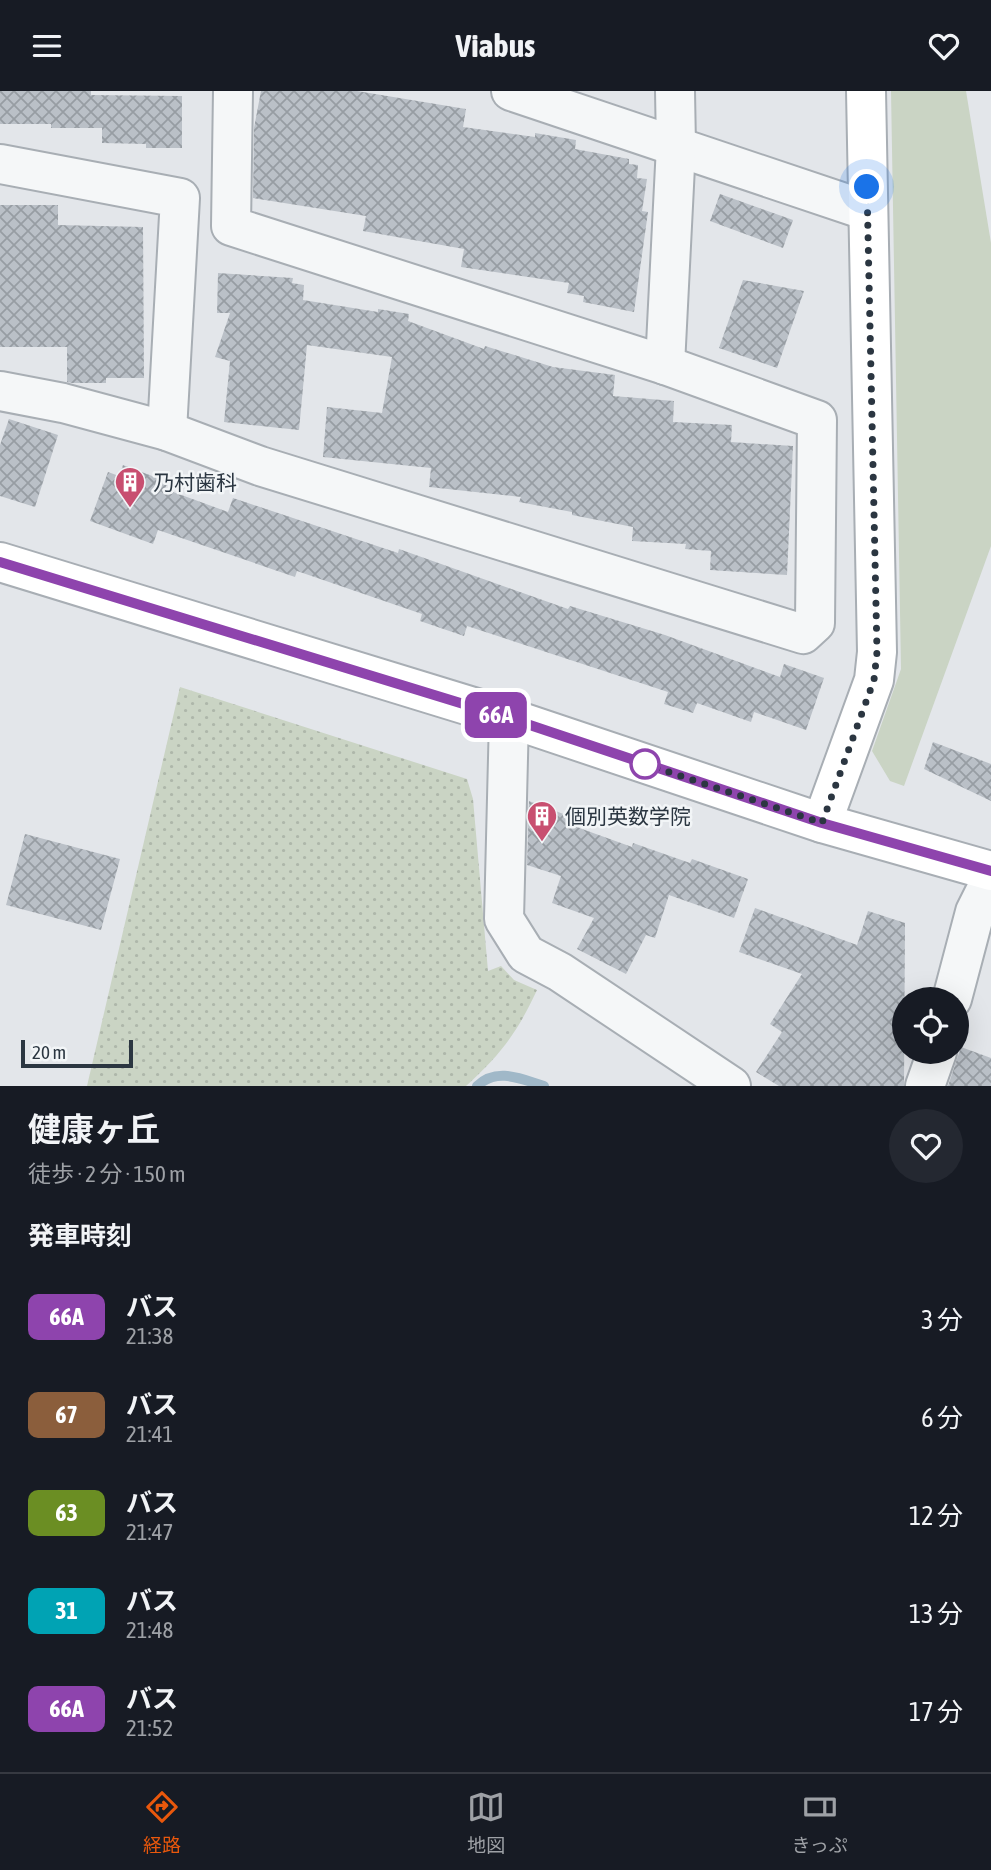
<!DOCTYPE html>
<html lang="ja">
<head>
<meta charset="utf-8">
<style>
	:root { --surface:#171b24; --page:#242831; --text:#f1f3f6; --muted:#9ea1a6; --line:#363941; --accent:#ea580c }
	body { margin:0; font-family:"Asap Condensed","Noto Sans JP",sans-serif; background:var(--page); color:var(--text); height:100vh; display:flex; flex-direction:column; font-size:26px; white-space:nowrap }
	* { box-sizing:border-box; margin:0 }
	p { font-size:23px; color:var(--muted) }
	.icon { flex:none; width:38px; height:38px; fill:none; stroke:currentColor; stroke-width:2; stroke-linecap:round; stroke-linejoin:round }
	.map { position:relative; height:995px; overflow:hidden }
	.side { display:flex; flex-direction:column; background:var(--surface); flex:1 }
	.side>* { flex:none }
	.badge { padding:0 14px; border-radius:10px; font-size:24px; line-height:46px }
	.buttons { position:absolute; left:892px; top:896px; display:grid; gap:14px }
	.buttons a { display:grid; place-items:center; width:77px; height:77px; border-radius:50%; background:var(--surface); box-shadow:0 7px 28px #0002; font-size:35px }
	.scale { position:absolute; left:21px; bottom:18px; width:112px; box-sizing:border-box; padding-left:7px; border:4px solid #2b3641; border-top:0; font-size:19px; line-height:24px; white-space:nowrap; color:#2b3641; -webkit-text-stroke:5px #f2f5f7; paint-order:stroke }
	.you { position:absolute; width:35px; height:35px; margin:-18px; border:5px solid #fff; border-radius:50%; background:#1a73e8; box-shadow:0 0 0 10px #1a73e833 }
	.map>.badge { position:absolute; translate:-50% -50%; box-shadow:0 0 0 4px #fff }
	h2 { padding:0 28px; font-size:26px; line-height:63px }
	.round { display:grid; place-items:center; flex:none; width:74px; height:74px; border-radius:37px; background:var(--page) }
	.overview { display:flex; align-items:center; justify-content:space-between; height:119px; padding:0 28px }
	h1 { font-size:33px; font-weight:700; line-height:52px }
	ul { padding:0; list-style:none }
	li { display:flex; align-items:center; gap:21px; height:98px; padding:0 28px }
	li div { flex:1 }
	li b { display:block; font-size:26px }
	li em { font-style:normal }
	li .badge { min-width:77px; font-weight:700; text-align:center }
	header { display:flex; justify-content:space-between; align-items:center; height:91px; padding:0 28px; background:var(--surface); font-size:32px; font-weight:700 }
	.tab-bar { display:flex; justify-content:space-around; align-items:center; height:98px; border-top:2px solid var(--line); background:var(--surface); font-size:19px; color:var(--muted) }
	.tab-bar a { display:grid; justify-items:center; gap:4px }
	.tab-bar .active { color:var(--accent) }
	.map>svg:first-child { display:block }
	.green { fill:#cad4c4 }
	.park { fill:url(#park-dots) }
	.lines { fill:none; stroke-linecap:round; stroke-linejoin:round }
	.stream { stroke:#a0b8c8; stroke-width:10 }
	.building { fill:url(#building-cross-hatch) }
	.street-casing { stroke:#a8aeb4; stroke-width:42 }
	.secondary-casing { stroke:#a8aeb4; stroke-width:42 }
	.street { stroke:#f5f7f8; stroke-width:38 }
	.secondary { stroke:#fff; stroke-width:38 }
	.line-casing { stroke:#fff; stroke-width:16 }
	.line { stroke:#8e44ad; stroke-width:10 }
	.walk { stroke:#2b3641; stroke-width:7; stroke-dasharray:0 12.6 }
	.stop-dot { fill:#fff; stroke:#8e44ad; stroke-width:3.5 }
	.labels { text-anchor:middle; dominant-baseline:central; stroke-width:5; stroke-linejoin:round; paint-order:stroke }
	.poi-label { font-size:21px; fill:#2b3641; stroke:#f2f5f7; text-anchor:start }
</style>
</head>
<body>
<header><svg class="icon" aria-label="menu" viewBox="0 0 24 24"><path d="M4 6h16M4 12h16M4 18h16"/></svg>Viabus<svg class="icon" aria-label="heart" viewBox="0 0 24 24"><path d="M12 20l-8-8c-3-5 5-10 8-4 3-6 11-1 8 4z"/></svg></header>
<div class="map">
<svg width="991" height="995" viewBox="0 0 991 995">
	<defs>
		<pattern id="park-dots" width="8" height="8" patternUnits="userSpaceOnUse" patternTransform="scale(1.75)"><rect width="8" height="8" fill="#cad4c4"/><path d="M2 2h.1M6 6h.1" fill="none" stroke="#aeb7aa" stroke-width="1.8" stroke-linecap="round"/></pattern>
		<pattern id="building-cross-hatch" width="8" height="8" patternUnits="userSpaceOnUse" patternTransform="scale(1.75)"><rect width="8" height="8" fill="#bac0c7"/><path d="M0 0l8 8M0 8l8-8" fill="none" stroke="#979da3"/></pattern>
	</defs>
	<rect width="100%" height="100%" fill="#e3e6ea"/>
	<polygon class="green" points="891,0 966,0 991,152 991,455 904,695 890,690 872,660 901,578"/>
	<path class="park" d="M180 596 467 688 473 708 488 880 501 875 514 889 537 899C517 942 501 963 466 995H87Z"/>
	<g class="lines">
		<path class="stream" d="M477 995C497 976 521 988 544 995"/>
	</g>
	<g class="building">
		<polygon points="0,0 91,0 91,4 182,5 182,57 146,57 146,53 102,52 102,37 51,37 51,33 0,33"/>
		<polygon points="261,0 357,0 466,18 463,36 535,46 535,42 576,49 575,58 629,68 629,73 638,74 637,87 647,88 642,120 648,121 634,221 583,211 584,205 567,202 569,192 461,176 464,158 363,140 366,125 253,107 254,37"/>
		<polygon points="720,103 793,129 783,157 710,130"/>
		<polygon points="0,114 58,114 58,134 143,136 144,287 106,287 106,292 72,292 67,291 67,256 0,256"/>
		<polygon points="218,182 293,187 292,192 304,194 303,209 378,221 378,218 409,223 408,230 484,258 485,255 553,276 615,284 613,305 674,310 673,331 732,334 731,351 793,355 787,484 710,479 711,460 685,458 686,453 632,450 633,436 572,424 572,421 519,411 521,406 429,396 431,377 323,366 327,316 382,322 392,266 307,254 299,339 224,331 230,270 215,266 230,222 217,222"/>
		<polygon points="743,189 804,200 777,277 719,257"/>
		<polygon points="9,328 58,344 35,416 0,405 0,354"/>
		<polygon points="123,374 168,391 165,398 228,421 233,407 398,462 399,458 568,518 570,515 665,544 780,586 784,573 824,587 806,639 754,621 751,631 697,612 693,622 664,613 668,601 467,535 464,545 420,530 422,523 297,480 295,486 158,439 153,453 90,430 108,381 119,385"/>
		<polygon points="933,651 991,673 991,710 924,678"/>
		<polygon points="529,710 574,727 571,734 632,756 633,752 690,772 692,768 748,788 734,827 669,804 655,847 646,844 626,883 577,858 594,827 552,812 561,785 527,774"/>
		<polygon points="25,743 120,768 101,839 6,814"/>
		<polygon points="755,817 857,854 868,820 905,832 904,995 779,995 756,981 782,941 770,933 802,883 739,861"/>
		<polygon points="961,956 991,967 991,995 948,995"/>
	</g>
	<g class="lines">
		<g class="street-casing">
			<g id="street">
				<polyline points="511,0 868,120"/>
				<polyline points="0,73 180,107 167,340"/>
				<polyline points="665,274 676,55 675,0"/>
				<polyline points="0,300 63,312 167,340 260,375 803,543 815,532 817,329 665,274 231,135 233,0"/>
				<polyline points="509,627 504,828 526,863 560,881 731,995"/>
				<polyline points="952,908 975,821 991,789"/>
				<polyline points="925,995 937,961"/>
			</g>
		</g>
		<g class="secondary-casing">
			<g id="secondary">
				<polyline points="0,471 509,627 822,732 991,780"/>
				<polyline points="822,732 874,589 877,561 866,0"/>
			</g>
		</g>
		<use href="#street" class="street"/>
		<use href="#secondary" class="secondary"/>
	</g>
	<g class="lines">
		<g class="line-casing">
			<polyline id="line" points="0,471 509,627 822,732 991,780"/>
		</g>
		<use href="#line" class="line"/>
		<polyline class="walk" points="645,673 639,671 822,732 874,589 877,561 867,96"/>
	</g>
	<defs>
		<g id="building-pin" transform="scale(1.575)"><path d="M0 17L-7.5 6A9.5 9.5 0 1 1 7.5 6Z" fill="#c84f70" stroke="#f2f5f7"/><path d="M-4-6H4V6H1V3H-1V6H-4ZM-2.5-4.3h1.7v1.8h-1.7ZM.8-4.3h1.7v1.8H.8ZM-2.5-1h1.7V.8h-1.7ZM.8-1h1.7V.8H.8Z" fill="#fff"/></g>
	</defs>
	<g fill-rule="evenodd">
		<use href="#building-pin" x="130" y="391"/>
		<use href="#building-pin" x="542" y="725"/>
	</g>
	<circle class="stop-dot" cx="645" cy="673" r="14"/>
	<g class="labels">
		<g class="poi-label">
			<text x="153" y="391">乃村歯科</text>
			<text x="565" y="725">個別英数学院</text>
		</g>
	</g>
</svg>
<div class="buttons">
<a><svg class="icon" aria-label="locate" viewBox="0 0 24 24"><circle cx="12" cy="12" r="6"/><path d="M12 2v4M12 18v4M2 12h4M18 12h4"/></svg></a>
</div>
<div class="scale">20 m</div>
<div class="you" style="left:867px;top:96px"></div>
<b class="badge" style="left:496px;top:624px;background:#8e44ad;color:#fff">66A</b>
</div>
<section class="side">
<div class="overview"><div><h1>健康ヶ丘</h1><p>徒歩 · 2 分 · 150 m</p></div><a class="round"><svg class="icon" aria-label="heart" viewBox="0 0 24 24"><path d="M12 20l-8-8c-3-5 5-10 8-4 3-6 11-1 8 4z"/></svg></a></div>
<h2>発車時刻</h2>
<ul>
<li><span class="badge" style="background:#8e44ad;color:#fff">66A</span><div><b>バス</b><p>21:38</p></div><em>3 分</em></li>
<li><span class="badge" style="background:#8b5e3c;color:#fff">67</span><div><b>バス</b><p>21:41</p></div><em>6 分</em></li>
<li><span class="badge" style="background:#6b8e23;color:#fff">63</span><div><b>バス</b><p>21:47</p></div><em>12 分</em></li>
<li><span class="badge" style="background:#00a3b4;color:#fff">31</span><div><b>バス</b><p>21:48</p></div><em>13 分</em></li>
<li><span class="badge" style="background:#8e44ad;color:#fff">66A</span><div><b>バス</b><p>21:52</p></div><em>17 分</em></li>
</ul>
</section>
<nav class="tab-bar">
<a class="active"><svg class="icon" aria-label="directions" viewBox="0 0 24 24"><path d="M12 3l9 9-9 9-9-9zM9 14v-3h6M13 9l2 2-2 2"/></svg>経路</a>
<a><svg class="icon" aria-label="map" viewBox="0 0 24 24"><path d="M3 6l6-2 6 2 6-2v14l-6 2-6-2-6 2zM9 4v14M15 6v14"/></svg>地図</a>
<a><svg class="icon" aria-label="tickets" viewBox="0 0 24 24"><path d="M3 7h18v10H3zM15 7v10"/></svg>きっぷ</a>
</nav>
</body>
</html>
